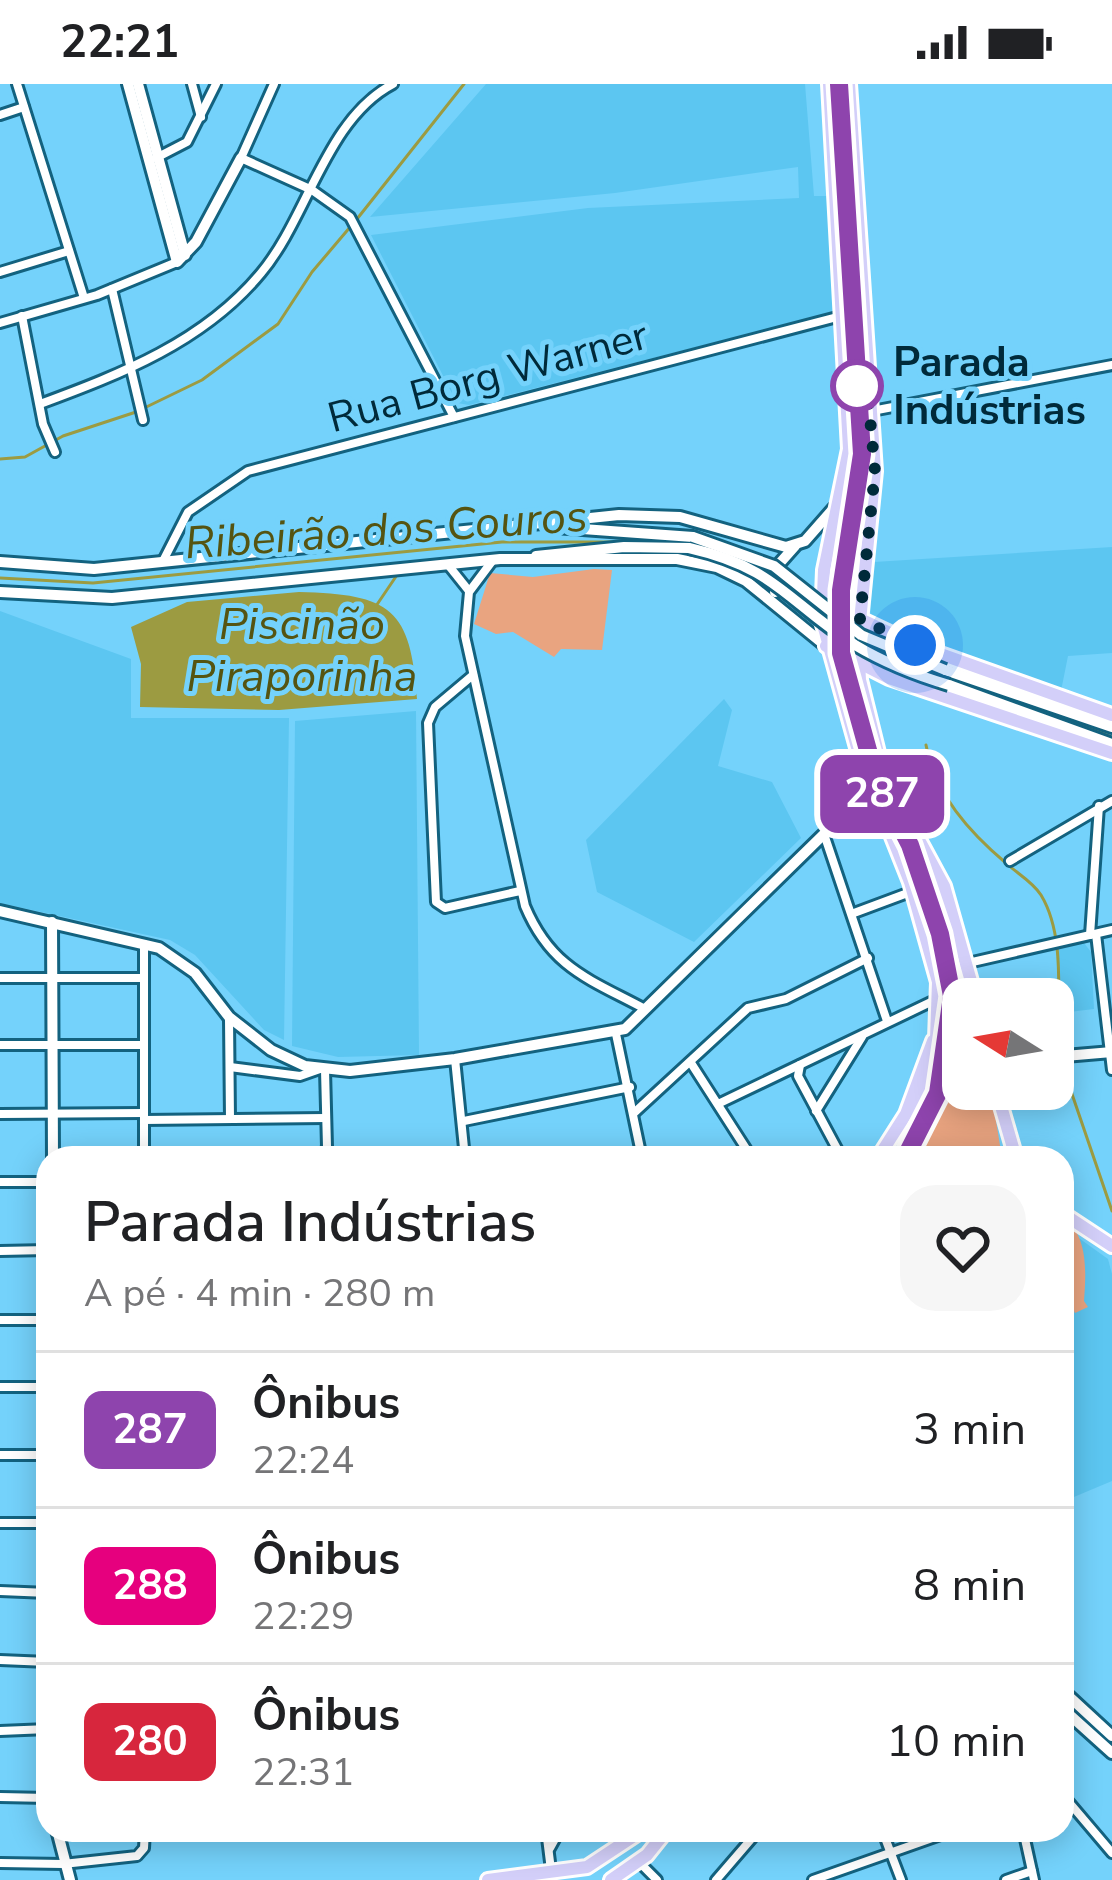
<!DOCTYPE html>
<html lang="pt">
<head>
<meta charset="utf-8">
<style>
	:root { --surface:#fff; --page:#f6f6f6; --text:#202124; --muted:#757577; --line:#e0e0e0 }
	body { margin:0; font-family:"Nunito Sans",sans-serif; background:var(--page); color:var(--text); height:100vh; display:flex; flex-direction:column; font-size:45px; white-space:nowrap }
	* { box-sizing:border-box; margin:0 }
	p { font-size:39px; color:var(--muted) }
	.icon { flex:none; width:66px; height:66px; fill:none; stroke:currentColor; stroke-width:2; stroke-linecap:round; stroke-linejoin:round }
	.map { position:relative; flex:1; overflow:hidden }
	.drawer { position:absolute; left:36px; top:1062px; width:1038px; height:696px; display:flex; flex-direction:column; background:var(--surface); border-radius:36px; box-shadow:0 6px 30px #0003 }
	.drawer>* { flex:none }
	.badge { padding:0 24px; border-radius:18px; font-size:42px; line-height:78px }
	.needle { width:78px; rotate:281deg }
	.fabs { position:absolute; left:942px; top:894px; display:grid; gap:24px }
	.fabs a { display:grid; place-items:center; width:132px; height:132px; border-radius:24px; background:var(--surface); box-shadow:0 6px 30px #0003; font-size:60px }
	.you { position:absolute; width:60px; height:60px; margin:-30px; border:9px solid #fff; border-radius:50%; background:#1a73e8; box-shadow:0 0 0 18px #1a73e833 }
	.map>.badge { position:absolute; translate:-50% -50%; box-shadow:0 0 0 6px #fff }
	.round { display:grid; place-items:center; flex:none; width:126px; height:126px; border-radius:36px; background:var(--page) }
	.head { display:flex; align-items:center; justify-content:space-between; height:204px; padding:0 48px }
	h1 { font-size:57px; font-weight:600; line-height:90px }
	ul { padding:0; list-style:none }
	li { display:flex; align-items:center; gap:36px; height:156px; padding:0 48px; border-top:3px solid var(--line) }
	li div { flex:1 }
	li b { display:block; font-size:45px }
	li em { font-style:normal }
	li .badge { min-width:132px; font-weight:700; text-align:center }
	.status { display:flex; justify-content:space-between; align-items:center; height:84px; padding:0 60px; background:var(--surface); direction:ltr }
	.status svg { height:33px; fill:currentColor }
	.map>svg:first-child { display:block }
	.built { fill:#5cc6f1 }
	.green { fill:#e9a480 }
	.water { fill:#9c9b41 }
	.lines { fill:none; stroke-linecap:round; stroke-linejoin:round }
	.stream { stroke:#9c9b41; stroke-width:3 }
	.minor-casing { stroke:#13627f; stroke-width:14 }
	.tertiary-casing { stroke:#13627f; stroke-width:16 }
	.secondary-casing { stroke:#13627f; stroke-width:16 }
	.primary-casing { stroke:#fff; stroke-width:18 }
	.minor { stroke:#fff; stroke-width:8 }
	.tertiary { stroke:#fff; stroke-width:10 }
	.secondary { stroke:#fff; stroke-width:10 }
	.primary { stroke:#d3cff9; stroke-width:12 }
	.secondary-bridge-casing { stroke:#13627f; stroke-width:16; stroke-linecap:butt }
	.secondary-bridge { stroke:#fff; stroke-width:10 }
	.line-casing { stroke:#fff; stroke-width:27 }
	.line { stroke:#8e44ad; stroke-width:18 }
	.walk { stroke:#002a3a; stroke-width:12; stroke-dasharray:0 21.6 }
	.stop-dot { fill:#fff; stroke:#8e44ad; stroke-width:6 }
	.labels { text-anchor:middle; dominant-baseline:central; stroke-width:10; stroke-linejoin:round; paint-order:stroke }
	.stop-label { font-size:42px; font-weight:bold; fill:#002a3a; stroke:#74d2fb; text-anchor:start }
	.street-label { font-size:42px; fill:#002a3a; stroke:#74d2fb }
	.water-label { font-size:45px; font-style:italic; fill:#555411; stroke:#74d2fb }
</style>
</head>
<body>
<div class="status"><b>22:21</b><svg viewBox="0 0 49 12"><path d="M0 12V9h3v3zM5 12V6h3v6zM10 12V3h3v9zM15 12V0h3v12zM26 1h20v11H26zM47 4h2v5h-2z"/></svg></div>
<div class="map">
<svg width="1112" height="1796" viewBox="0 0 1112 1796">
	<rect width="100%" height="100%" fill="#74d2fb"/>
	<g class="built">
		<polygon points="486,0 805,0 814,112 829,112 833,228 469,321 457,319 371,151 588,124 799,114 798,83 615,109 370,133"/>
		<polygon points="1112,463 1112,569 1068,572 1061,607 870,534 874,478"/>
		<polygon points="0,527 131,575 131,634 289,634 284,956 264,946 195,871 170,856 0,819"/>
		<polygon points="724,615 732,626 718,682 772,698 801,754 694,858 597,808 586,756"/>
		<polygon points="416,627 419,971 338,973 292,962 295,637"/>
		<polygon points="1084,859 1091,868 1094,925 1061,929 1056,865"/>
		<polygon points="1062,1142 1108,1175 1112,1190 1112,1397 1062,1418"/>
	</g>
	<g class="green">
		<polygon points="594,485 612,486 602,566 561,565 554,573 513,548 496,550 474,540 490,489 533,493"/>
		<path d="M905 746C941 765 960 876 971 915H963V1005H991L1002 1074H912L945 1006 943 884 898 753Z"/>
		<path d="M1062 1133C1089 1150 1086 1190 1084 1217L1088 1223 1075 1229 1062 1203Z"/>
	</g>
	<path class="water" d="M299 508C391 510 411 525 417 615L279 626 140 623 141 580 131 543 187 518Z"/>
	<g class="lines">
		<g class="stream">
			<polyline points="357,135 464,0"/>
			<polyline points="0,375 25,373 63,352 136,328 202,296 278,240 312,188 351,142"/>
			<polyline points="757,482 771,491"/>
			<polyline points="0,494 93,499 502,458 620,458"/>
			<polyline points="376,522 397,491"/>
			<polyline points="962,598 987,606"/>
			<polyline points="1030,620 1112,653"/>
			<path d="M926 661C935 710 969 748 1007 780 1018 790 1033 798 1041 811 1067 854 1056 919 1059 966"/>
			<polyline points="1060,975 1112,1127"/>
		</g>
		<g class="minor-casing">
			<g id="minor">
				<polyline points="17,0 84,214"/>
				<polyline points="192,0 201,33"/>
				<polyline points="274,0 241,74 312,106 350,133 454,333"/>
				<polyline points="0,31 24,23"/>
				<polyline points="156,74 187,58 216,0"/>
				<polyline points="0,188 69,167"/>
				<polyline points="112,205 143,336"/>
				<polyline points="22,232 43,340 55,368"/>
				<polyline points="0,239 97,211 177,178"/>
				<path d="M40 320C121 290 204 258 261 189 308 133 326 35 393 0"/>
				<polyline points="872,327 1112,281"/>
				<path d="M493 476 469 508 465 552 525 822C551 884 589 895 645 925"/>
				<polyline points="163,477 188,428 248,387 841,232"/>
				<polyline points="449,482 469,507"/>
				<polyline points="473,591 435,623 428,639 436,818 445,824 520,807"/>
				<polyline points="825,753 887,937"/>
				<polyline points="1010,777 1112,717"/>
				<polyline points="854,829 913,807"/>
				<polyline points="1096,850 1112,986"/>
				<polyline points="1090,851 1099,722"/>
				<polyline points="144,860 144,1073"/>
				<polyline points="968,879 1112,846"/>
				<polyline points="0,894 144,894"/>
				<polyline points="229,935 230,1035"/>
				<polyline points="616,950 642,1074"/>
				<polyline points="0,961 144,961"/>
				<polyline points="455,975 465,1074"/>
				<polyline points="691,979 752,1074"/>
				<polyline points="800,981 798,992 842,1074"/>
				<polyline points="230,983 300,992 320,985"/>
				<polyline points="720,1019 937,915"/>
				<polyline points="816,1027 862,953"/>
				<polyline points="635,1028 748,924 786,915 868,874"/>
				<polyline points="0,1030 144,1029"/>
				<polyline points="144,1036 326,1034"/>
				<polyline points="464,1037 630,1003"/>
				<polyline points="144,1073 322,1073 327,1063 325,986"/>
				<polyline points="0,1098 48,1098"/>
				<polyline points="0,1167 48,1166"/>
				<polyline points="0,1236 48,1236"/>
				<polyline points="0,1303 48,1303"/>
				<polyline points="0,1371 48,1371"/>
				<polyline points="0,1439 48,1439"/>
				<polyline points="0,1507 48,1509"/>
				<polyline points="0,1576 48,1578"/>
				<polyline points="0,1647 48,1645"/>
				<polyline points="1062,1710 1112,1769"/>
				<polyline points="0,1713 48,1714"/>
				<polyline points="546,1746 551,1786"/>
				<polyline points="882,1746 901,1796"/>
				<polyline points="1023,1746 1034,1796"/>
				<polyline points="550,1764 560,1746"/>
				<polyline points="639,1778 657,1796"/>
				<polyline points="0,1779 63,1780 137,1772 144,1764 145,1746"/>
				<polyline points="716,1796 759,1746"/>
				<polyline points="813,1796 955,1746"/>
				<polyline points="1006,1796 1032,1787"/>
			</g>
		</g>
		<g class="tertiary-casing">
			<g id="tertiary">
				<polyline points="128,0 177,178 196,158 241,74"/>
				<polyline points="138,0 185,171"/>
				<polyline points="52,838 53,1074"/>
				<polyline points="1053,973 1112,968"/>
				<polyline points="57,1746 70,1796"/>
			</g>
		</g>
		<g class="secondary-casing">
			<g id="secondary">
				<polyline points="555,443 693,453"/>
				<polyline points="536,472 624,463 689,464"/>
				<polyline points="0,478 94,485 619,431 680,433 786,463 805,457 834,424"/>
				<polyline points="0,508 112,514 500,475 677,475 717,483 746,497 826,562"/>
				<polyline points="775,508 779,480 795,462"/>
				<polyline points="945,586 1112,643"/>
				<polyline points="949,601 1112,660"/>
				<polyline points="848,732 883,731"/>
				<polyline points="0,827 159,864 195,889 229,933 271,966 305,982 350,987 455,975 625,945 871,704"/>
				<polyline points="1062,1606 1112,1652"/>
				<polyline points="1062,1624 1112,1669"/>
			</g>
		</g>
		<g class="primary-casing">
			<g id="primary">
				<polyline points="829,0 849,365 824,486 822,537 858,667 910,798 938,898 935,984 902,1074"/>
				<polyline points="849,0 875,387 858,557 860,596 883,689 944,802 976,915"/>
				<polyline points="860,535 915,561 1112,631"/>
				<polyline points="826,562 889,594 1112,669"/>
				<polyline points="939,914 965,915"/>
				<polyline points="996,1005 1016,1074"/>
				<polyline points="878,1074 906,1030 933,957"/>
				<polyline points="1062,1129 1112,1162"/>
				<polyline points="488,1796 587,1783 643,1746"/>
				<polyline points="611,1796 647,1771 667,1746"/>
			</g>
		</g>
		<use href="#minor" class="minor"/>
		<use href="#tertiary" class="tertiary"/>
		<use href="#secondary" class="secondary"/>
		<use href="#primary" class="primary"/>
		<g class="secondary-bridge-casing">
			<g id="secondary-bridge">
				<polyline points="693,453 774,482 861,551 945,586"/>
				<path d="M689 464C777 484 787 518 855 561 885 579 915 591 949 601"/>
			</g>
		</g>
		<use href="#secondary-bridge" class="secondary-bridge"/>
	</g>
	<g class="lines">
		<g class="line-casing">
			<polyline id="line" points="839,0 862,370 841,506 841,569 876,695 910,761 940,850 952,912 938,1009 905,1074"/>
		</g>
		<use href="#line" class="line"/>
		<polyline class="walk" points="857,302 866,291 875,387 860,535 915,561"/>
	</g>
	<circle class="stop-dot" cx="857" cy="302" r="24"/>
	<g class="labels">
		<g class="stop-label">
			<text x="893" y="278">Parada<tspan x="893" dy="48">Indústrias</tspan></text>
		</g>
		<g class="street-label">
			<text transform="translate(488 293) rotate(-15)">Rua Borg Warner</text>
		</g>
		<g class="water-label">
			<text transform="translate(386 446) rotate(-4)">Ribeirão dos Couros</text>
			<text x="302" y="540">Piscinão<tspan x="302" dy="52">Piraporinha</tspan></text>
		</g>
	</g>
</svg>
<div class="fabs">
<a><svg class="needle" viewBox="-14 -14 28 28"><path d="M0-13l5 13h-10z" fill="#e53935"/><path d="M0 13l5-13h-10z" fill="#757577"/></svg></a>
</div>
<div class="you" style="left:915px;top:561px"></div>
<b class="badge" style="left:882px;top:710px;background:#8e44ad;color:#fff">287</b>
<section class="drawer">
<div class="head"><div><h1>Parada Indústrias</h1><p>A pé · 4 min · 280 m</p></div><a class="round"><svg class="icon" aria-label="heart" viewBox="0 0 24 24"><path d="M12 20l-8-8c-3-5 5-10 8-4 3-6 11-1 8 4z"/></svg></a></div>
<ul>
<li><span class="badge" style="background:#8e44ad;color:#fff">287</span><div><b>Ônibus</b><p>22:24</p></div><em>3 min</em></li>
<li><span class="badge" style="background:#e6007e;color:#fff">288</span><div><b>Ônibus</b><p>22:29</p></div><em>8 min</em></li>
<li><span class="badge" style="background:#d7263d;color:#fff">280</span><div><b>Ônibus</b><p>22:31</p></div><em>10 min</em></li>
</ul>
</section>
</div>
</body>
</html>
